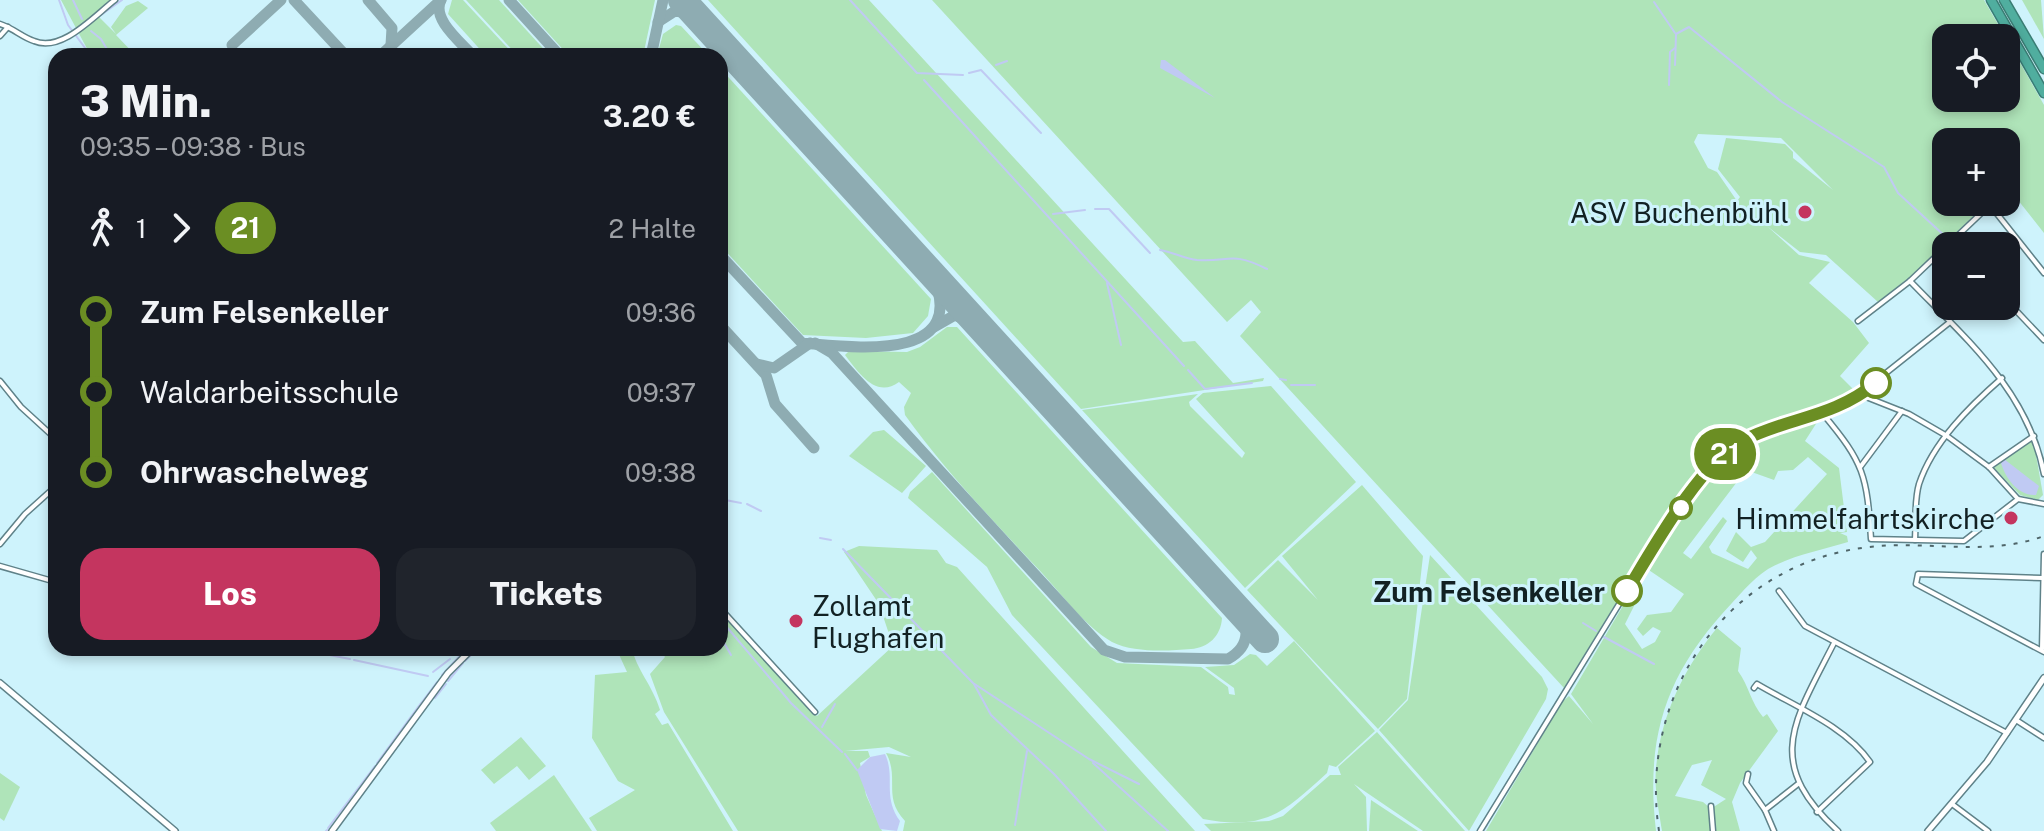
<!DOCTYPE html>
<html lang="de">
<head>
<meta charset="utf-8">
<style>
	:root { --surface:#171b24; --page:#20242c; --text:#f1f3f6; --muted:#9ea1a6; --accent:#c4355f }
	body { margin:0; font-family:"Public Sans",sans-serif; background:var(--page); color:var(--text); height:100vh; display:flex; flex-direction:column; font-size:30px; white-space:nowrap }
	* { box-sizing:border-box; margin:0 }
	p { font-size:26px; color:var(--muted) }
	.icon { flex:none; width:44px; height:44px; fill:none; stroke:currentColor; stroke-width:2; stroke-linecap:round; stroke-linejoin:round }
	.map { position:relative; flex:1; overflow:hidden }
	.drawer { position:absolute; left:48px; top:48px; width:680px; height:608px; display:flex; flex-direction:column; background:var(--surface); border-radius:24px; box-shadow:0 4px 12px #0003 }
	.drawer>* { flex:none }
	.badge { padding:0 16px; border-radius:26px; font-size:28px; line-height:52px }
	.tools { position:absolute; left:1932px; top:24px; display:grid; gap:16px }
	.tools a { display:grid; place-items:center; width:88px; height:88px; border-radius:16px; background:var(--surface); box-shadow:0 4px 12px #0003; font-size:40px }
	.map>.badge { position:absolute; translate:-50% -50%; box-shadow:0 0 0 4px #fff }
	.legs { display:flex; align-items:center; gap:12px; height:88px; padding:0 32px; font-size:26px }
	.legs p { margin-inline-start:auto }
	.overview { display:flex; align-items:center; justify-content:space-between; height:136px; padding:0 32px }
	h1 { font-size:44px; font-weight:800; line-height:60px }
	.cta { display:flex; gap:16px; margin-top:auto; padding:16px 32px }
	.cta a { flex:1; height:92px; border-radius:24px; background:var(--accent); color:#fff; font-size:32px; font-weight:800; line-height:92px; text-align:center }
	.cta a+a { background:var(--page); color:var(--text) }
	ul { padding:0 32px; list-style:none }
	li { display:flex; align-items:center; gap:28px; height:80px; font-size:30px }
	li i { display:grid; place-items:center; width:12px; height:100%; margin:0 10px; background:currentColor }
	li i::after { content:''; width:20px; height:20px; margin:-10px; border:6px solid; border-radius:50%; background:var(--surface) }
	li p { margin-inline-start:auto }
	li:first-child i { background:linear-gradient(#0000 50%,currentColor 0) }
	li:last-child i { background:linear-gradient(currentColor 50%,#0000 0) }
	.map>svg:first-child { display:block }
	.green { fill:#afe4b9; fill-rule:evenodd }
	.water { fill:#c0caf3 }
	.lines { fill:none; stroke-linecap:round; stroke-linejoin:round }
	.stream { stroke:#c0caf3; stroke-width:2 }
	.taxiway { stroke:#8eacb2; stroke-width:11 }
	.runway { stroke:#8eacb2; stroke-width:28 }
	.street-casing { stroke:#5f8289; stroke-width:7 }
	.secondary-casing { stroke:#5f8289; stroke-width:8 }
	.highway-casing { stroke:#3a7d74; stroke-width:11 }
	.street { stroke:#fff; stroke-width:4 }
	.secondary { stroke:#fff; stroke-width:5 }
	.highway { stroke:#50ae9f; stroke-width:8 }
	.rail { stroke:#4f6569; stroke-width:2; stroke-dasharray:4 8; stroke-linecap:butt }
	.line-1-casing { stroke:#fff; stroke-width:18 }
	.line-1 { stroke:#6b8e23; stroke-width:12 }
	.poi-dot { fill:#c4355f; stroke:#cef3fc; stroke-width:3 }
	.stop-1-dot { fill:#fff; stroke:#6b8e23; stroke-width:4 }
	.labels { text-anchor:middle; dominant-baseline:central; stroke-width:6; stroke-linejoin:round; paint-order:stroke }
	.poi-label { font-size:28px; fill:#122123; stroke:#cef3fc; text-anchor:end }
	.stop-label { font-size:28px; font-weight:bold; fill:#122123; stroke:#cef3fc; text-anchor:end }
</style>
</head>
<body>
<div class="map">
<svg width="2044" height="831" viewBox="0 0 2044 831">
	<rect width="100%" height="100%" fill="#cef3fc"/>
	<g class="green">
		<polygon points="61,0 110,0 95,13 116,34 111,27 126,6 138,1 148,8 116,35 136,56 91,56"/>
		<polygon points="452,0 463,0 515,56 486,56 448,14"/>
		<polygon points="466,0 499,0 550,56 518,56"/>
		<polygon points="518,0 655,0 643,56 569,56"/>
		<polygon points="708,0 869,0 1183,342 1195,341 1233,383 1264,378 1263,381 1081,409"/>
		<path d="M932 0H1984L2006 38H1946V98H2006V38L2044 105V233L2006 185V142H1946V202H1988L1911 276 1878 302 1826 255 1800 252 1767 226 1799 255 1830 262 1809 283 1853 322 1869 343 1840 376 1857 393 1818 409 1821 416 1805 441 1839 468 1847 532 1840 533 1847 536 1848 542C1825 549 1799 554 1778 564 1760 571 1744 590 1732 603 1666 673 1645 736 1656 831H1486L1562 702 1569 696 1593 724 1571 694 1631 592 1638 598 1625 624 1642 649 1655 642 1661 631 1653 627 1643 636 1637 629 1647 615 1671 612 1684 594 1640 564 1564 688 1240 336 1261 312 1251 300 1227 322ZM1698 134 1781 138 1833 190 1793 158V152L1785 144 1726 138 1718 169 1740 197 1737 201 1717 172 1708 168 1694 142ZM1808 457 1827 474 1765 542 1751 547 1736 532 1726 551 1743 562 1751 550 1757 558 1748 569 1712 553 1709 547 1727 521 1723 517 1691 559 1683 553 1746 470 1774 480 1778 471 1793 470Z"/>
		<polygon points="2022,0 2041,0 2044,39"/>
		<polygon points="676,25 681,26 709,56 657,56 663,34"/>
		<polygon points="720,68 931,299 928,316 913,333 866,338 803,335 720,245"/>
		<path d="M947 327H957L1222 618C1221 636 1208 648 1191 649 1168 651 1134 653 1112 642 1085 626 1063 596 1042 573 994 522 946 472 905 415L904 407 911 393 899 382C876 399 859 373 845 355L849 351 907 352 920 347Z"/>
		<polygon points="1271,386 1356,482 1245,588 1082,410 1198,394 1189,402 1190,406 1242,458 1245,453 1196,399 1203,393"/>
		<polygon points="884,430 926,466 902,493 849,456 873,432"/>
		<polygon points="2033,438 2043,495 2038,500 2020,495 1994,468 2007,454"/>
		<path d="M932 472 1091 647 1117 663 1201 667 1228 687 1229 694 1235 695 1234 688 1205 667 1234 665 1250 654 1256 655 1267 666 1294 641 1375 731 1336 767 1329 765 1327 773C1284 812 1266 831 1203 819L1012 615 987 567 908 498 910 492Z"/>
		<polygon points="1362,485 1423,556 1407,699 1378,729 1247,590 1278,560 1318,600 1282,556"/>
		<path d="M859 546 937 550 946 563 957 567 1195 831H903L905 821C882 797 900 778 886 753L911 757 889 747 845 751H868L870 757 860 763 866 795 882 831H738L664 712 650 674 665 657 659 648H720V612L817 716 893 646 879 604 844 552Z"/>
		<polygon points="1430,555 1542,677 1548,689 1546,699 1469,831 1379,730 1408,700"/>
		<path d="M1717 628 1741 648 1738 671C1749 686 1751 703 1763 717L1767 714 1778 731 1740 783 1732 802 1740 831H1714L1712 808 1726 799 1701 785 1712 760 1692 765 1675 796 1703 802 1710 808 1712 831H1662C1659 811 1654 789 1656 769 1660 717 1684 668 1717 628Z"/>
		<path d="M616 648H632C636 669 653 686 660 710L655 714 662 725 668 723 733 831H597L589 818 635 790 618 781 592 738 595 675 627 672Z"/>
		<polygon points="1377,732 1465,831 1423,831 1354,784 1366,797 1367,831 1211,831 1204,824 1269,821 1283,816 1330,775 1341,775 1338,767"/>
		<polygon points="521,737 546,766 529,780 517,766 494,784 481,770"/>
		<polygon points="0,773 20,787 4,821 0,818"/>
		<polygon points="554,775 592,831 496,831 490,823"/>
		<polygon points="1371,800 1418,831 1369,831"/>
	</g>
	<g class="water">
		<polygon points="1161,60 1165,60 1215,98 1160,68"/>
		<path d="M2004 459 2039 486 2036 495C2018 496 2006 479 2001 463Z"/>
		<path d="M885 754C896 778 882 796 900 821L897 831 880 829 857 770 870 757Z"/>
	</g>
	<g class="lines">
		<g class="stream">
			<polyline points="59,0 68,25 91,56"/>
			<polyline points="73,0 82,19"/>
			<polyline points="850,0 917,73 963,75"/>
			<polyline points="1654,2 1675,33"/>
			<polyline points="101,15 122,0"/>
			<polyline points="91,31 101,39 111,56"/>
			<polyline points="1676,34 1689,27 1782,102 1884,167 1898,193 1947,238"/>
			<polyline points="996,65 1007,61"/>
			<polyline points="1675,65 1676,35"/>
			<polyline points="969,73 981,70 1041,133"/>
			<polyline points="924,80 1184,366"/>
			<polyline points="1669,85 1670,52 1675,48"/>
			<polyline points="1095,209 1109,209 1150,253"/>
			<polyline points="1053,214 1085,210"/>
			<path d="M1160 250C1173 252 1185 259 1197 260 1231 262 1231 251 1267 269"/>
			<polyline points="1107,283 1121,345"/>
			<polyline points="1188,370 1205,389 1252,383"/>
			<polyline points="1280,379 1286,380"/>
			<polyline points="1291,385 1315,385"/>
			<polyline points="720,499 741,503"/>
			<polyline points="747,504 761,511"/>
			<polyline points="820,538 831,540"/>
			<polyline points="843,549 973,683 1089,759 1139,784"/>
			<polyline points="720,619 791,703 842,752"/>
			<polyline points="1583,623 1596,631"/>
			<polyline points="1604,637 1654,664"/>
			<polyline points="723,641 731,655"/>
			<polyline points="309,651 350,659"/>
			<polyline points="473,653 480,648"/>
			<polyline points="354,660 428,676"/>
			<polyline points="465,661 472,654"/>
			<polyline points="433,672 450,659"/>
			<polyline points="442,675 467,648"/>
			<polyline points="448,681 463,663"/>
			<polyline points="974,684 991,715 1054,774 1106,831"/>
			<polyline points="435,698 446,684"/>
			<polyline points="422,702 437,682"/>
			<polyline points="822,727 835,704"/>
			<polyline points="845,754 857,770"/>
			<polyline points="377,763 421,703"/>
			<polyline points="1093,763 1168,831"/>
			<polyline points="1015,825 1027,751"/>
			<polyline points="328,828 375,766"/>
			<polyline points="326,831 327,830"/>
			<polyline points="1483,831 1487,825"/>
		</g>
		<g class="taxiway">
			<polyline points="294,0 346,56"/>
			<polyline points="368,0 392,28 391,45"/>
			<path d="M441 0C431 19 461 42 473 56"/>
			<polyline points="509,0 560,56"/>
			<polyline points="658,22 675,11 695,14"/>
			<polyline points="232,45 281,0"/>
			<polyline points="380,56 441,0"/>
			<polyline points="651,56 663,0"/>
			<path d="M720 255 802 343C853 347 972 364 932 274"/>
			<polyline points="720,325 766,375 775,404 814,448"/>
			<polyline points="934,327 955,315 980,327"/>
			<path d="M815 343 832 353 1104 650 1125 657 1228 659C1253 645 1249 623 1234 604"/>
			<polyline points="757,364 774,368 810,343"/>
		</g>
		<polyline class="runway" points="682,0 1265,639"/>
		<g class="street-casing">
			<g id="street">
				<path d="M0 24C13 28 22 37 34 41 62 53 95 15 115 0"/>
				<polyline points="0,36 8,27"/>
				<polyline points="1990,205 2044,273"/>
				<path d="M1910 281C1966 339 2028 391 2044 474"/>
				<polyline points="2006,300 2044,340"/>
				<polyline points="1858,321 1910,281 1993,202"/>
				<polyline points="0,381 21,407 56,439"/>
				<polyline points="1861,395 1909,414 1947,436 1989,467 2018,499 2044,504"/>
				<path d="M1823 414C1864 463 1867 475 1871 539L1964 541 2018 499"/>
				<polyline points="1861,466 1902,411"/>
				<polyline points="1989,467 2034,436"/>
				<path d="M1915 540C1916 522 1914 501 1919 484 1933 442 1970 406 2002 378"/>
				<polyline points="0,544 25,514 56,486"/>
				<polyline points="0,566 56,582"/>
				<polyline points="2042,578 1918,574 1916,584 2044,652"/>
				<polyline points="1779,591 1805,626 2007,733"/>
				<polyline points="720,608 815,712"/>
				<path d="M1834 643C1795 720 1762 762 1838 831"/>
				<polyline points="2042,649 2044,554"/>
				<path d="M1754 688 1757 684C1794 706 1845 726 1870 762L1817 812"/>
				<polyline points="2016,720 2044,738"/>
				<polyline points="1748,774 1746,783 1765,810"/>
				<polyline points="1952,804 1988,831"/>
				<polyline points="1711,806 1713,831"/>
				<polyline points="1480,831 1640,570 1714,464 1744,440 1847,404 1950,322"/>
				<polyline points="1774,831 1765,810 1798,784"/>
			</g>
		</g>
		<g class="secondary-casing">
			<g id="secondary">
				<polyline points="0,683 175,831"/>
				<polyline points="332,831 448,673 473,648"/>
				<polyline points="1928,831 1987,762 2044,678"/>
			</g>
		</g>
		<g class="highway-casing">
			<g id="highway">
				<polyline points="1991,0 2044,93"/>
				<polyline points="2004,0 2044,69"/>
			</g>
		</g>
		<use href="#street" class="street"/>
		<use href="#secondary" class="secondary"/>
		<use href="#highway" class="highway"/>
		<path class="rail" d="M1659 831C1638 694 1727 563 1869 547 1928 540 1987 557 2044 536"/>
	</g>
	<g class="lines">
		<g class="line-1-casing">
			<path id="line-1" d="M1627 591C1652 550 1700 463 1742 441 1788 417 1831 419 1876 383"/>
		</g>
		<use href="#line-1" class="line-1"/>
	</g>
	<g class="poi-dot">
		<circle cx="1805" cy="212" r="8"/>
		<circle cx="2011" cy="518" r="8"/>
		<circle cx="796" cy="621" r="8"/>
	</g>
	<g class="stop-1-dot">
		<circle cx="1876" cy="383" r="14"/>
		<circle cx="1681" cy="508" r="10"/>
		<circle cx="1627" cy="591" r="14"/>
	</g>
	<g class="labels">
		<g class="poi-label">
			<text x="1789" y="212">ASV Buchenbühl</text>
			<text x="1995" y="518">Himmelfahrtskirche</text>
			<text x="812" y="605" text-anchor="start">Zollamt<tspan x="812" dy="32">Flughafen</tspan></text>
		</g>
		<g class="stop-label">
			<text x="1605" y="591">Zum Felsenkeller</text>
		</g>
	</g>
</svg>
<div class="tools">
<a><svg class="icon" aria-label="locate" viewBox="0 0 24 24"><circle cx="12" cy="12" r="6"/><path d="M12 2v4M12 18v4M2 12h4M18 12h4"/></svg></a>
<a>+</a>
<a>−</a>
</div>
<b class="badge" style="left:1725px;top:454px;background:#6b8e23;color:#fff">21</b>
<section class="drawer">
<div class="overview"><div><h1>3 Min.</h1><p>09:35 – 09:38 · Bus</p></div><b>3.20 €</b></div>
<div class="legs"><svg class="icon" aria-label="walk" viewBox="0 0 24 24"><circle cx="13" cy="4" r="2"/><path d="M13 8l-2 6 4 7M11 14l-3 7M7 12l3-4h3l4 4"/></svg>1<svg class="icon" aria-label="forward" viewBox="0 0 24 24"><path d="M9 5l7 7-7 7"/></svg><b class="badge" style="background:#6b8e23;color:#fff">21</b><p>2 Halte</p></div>
<ul>
<li><i style="color:#6b8e23"></i><b>Zum Felsenkeller</b><p>09:36</p></li>
<li><i style="color:#6b8e23"></i><span>Waldarbeitsschule</span><p>09:37</p></li>
<li><i style="color:#6b8e23"></i><b>Ohrwaschelweg</b><p>09:38</p></li>
</ul>
<div class="cta"><a>Los</a><a>Tickets</a></div>
</section>
</div>
</body>
</html>
